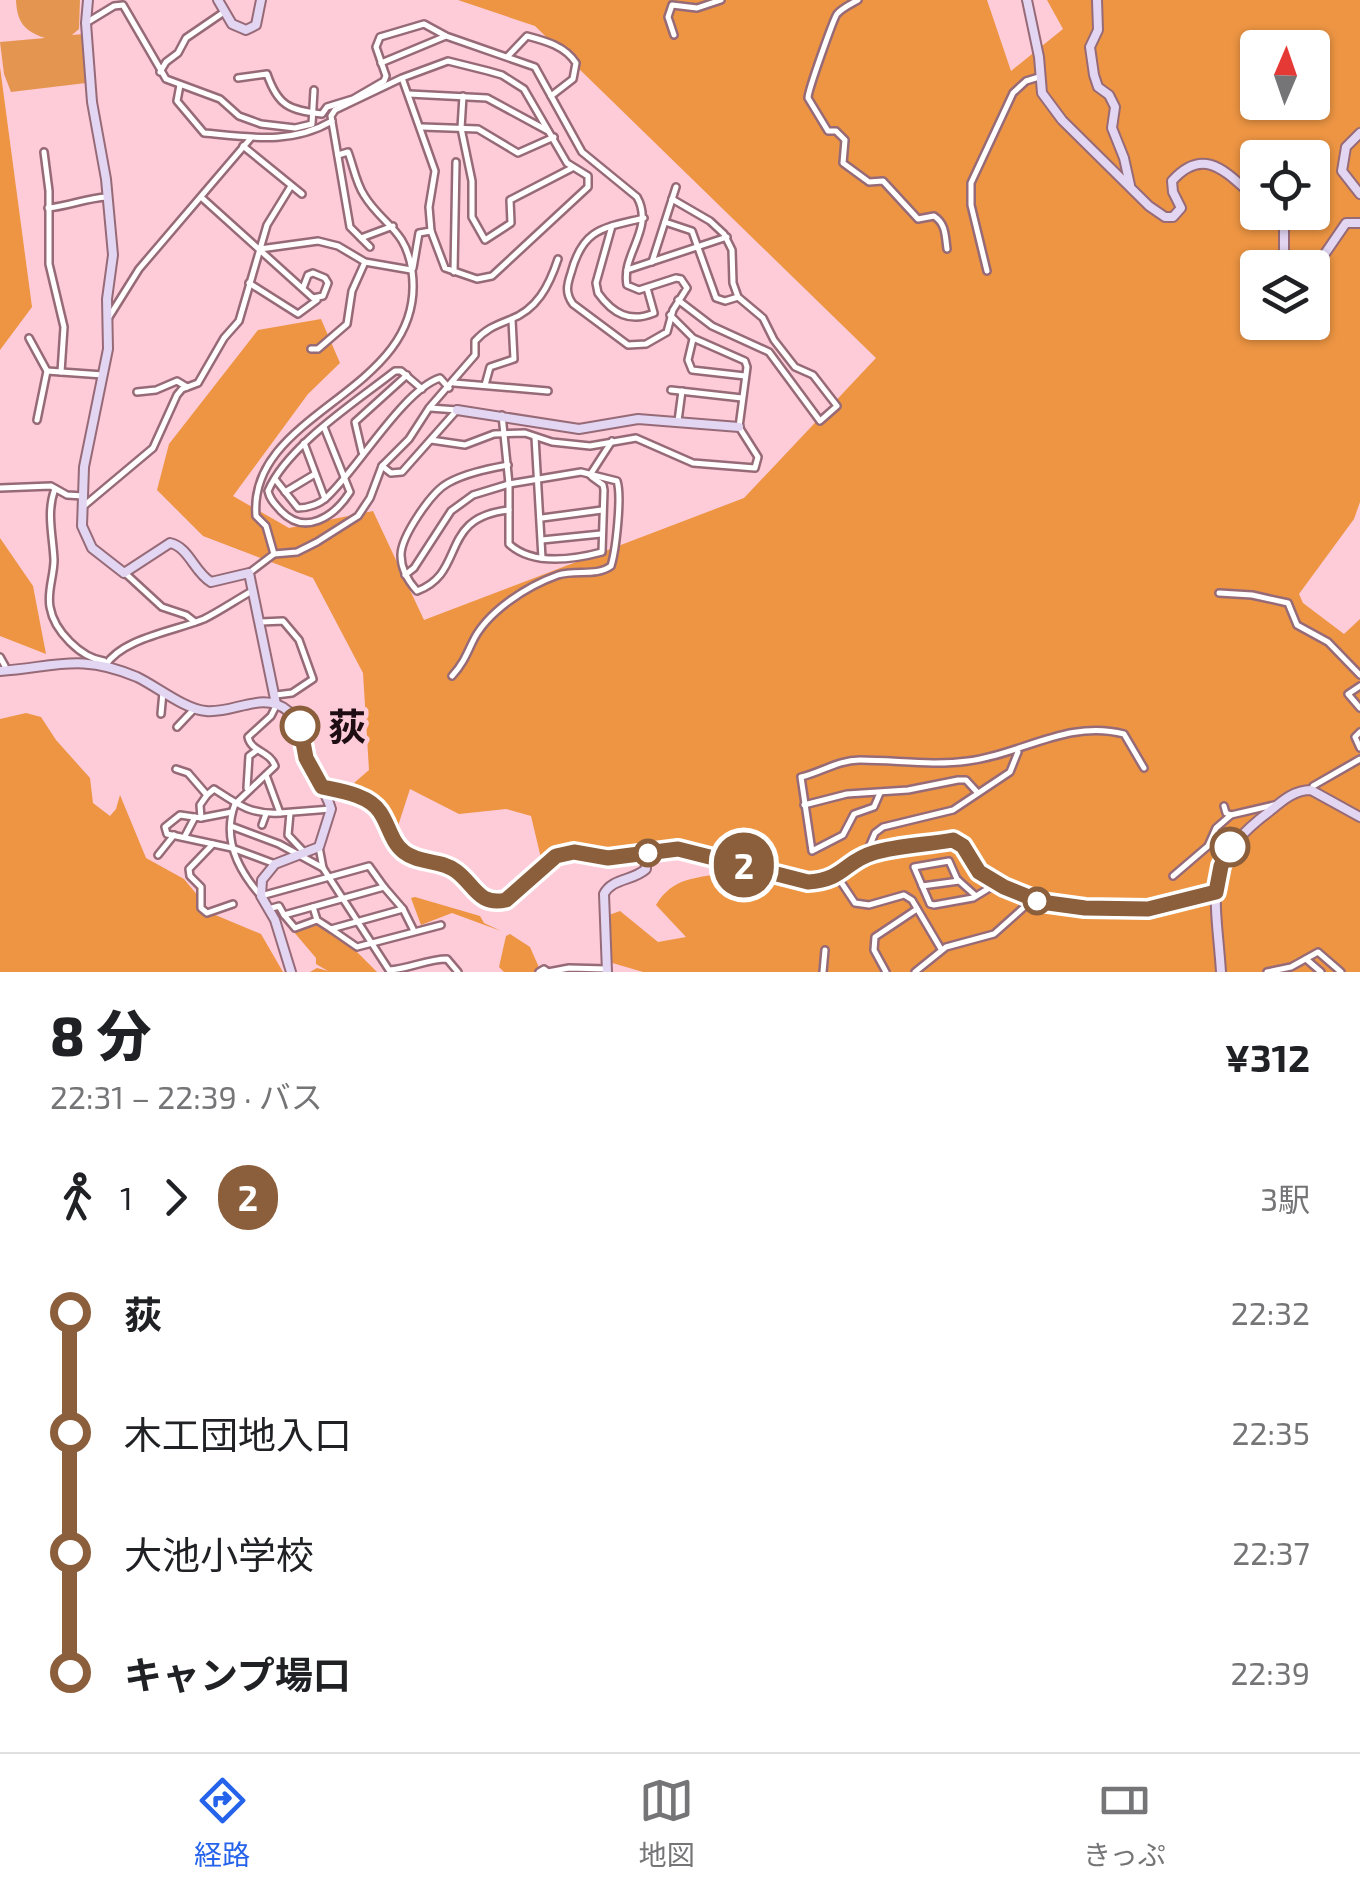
<!DOCTYPE html>
<html lang="ja">
<head>
<meta charset="utf-8">
<style>
	:root { --surface:#fff; --page:#f2f2f2; --text:#202124; --muted:#757577; --line:#e0e0e0; --accent:#2563eb }
	body { margin:0; font-family:"Exo 2","Noto Sans JP",sans-serif; background:var(--page); color:var(--text); height:100vh; display:flex; flex-direction:column; font-size:38px; white-space:nowrap }
	* { box-sizing:border-box; margin:0 }
	p { font-size:32px; color:var(--muted) }
	.icon { flex:none; width:55px; height:55px; fill:none; stroke:currentColor; stroke-width:2; stroke-linecap:round; stroke-linejoin:round }
	.map { position:relative; height:972px; overflow:hidden }
	.panel { display:flex; flex-direction:column; background:var(--surface); flex:1 }
	.panel>* { flex:none }
	.badge { padding:0 20px; border-radius:32px; font-size:35px; line-height:65px }
	.needle { width:65px; rotate:2deg }
	.fabs { position:absolute; left:1240px; top:30px; display:grid; gap:20px }
	.fabs a { display:grid; place-items:center; width:90px; height:90px; border-radius:10px; background:var(--surface); box-shadow:0 2px 8px #0004; font-size:50px }
	.map>.badge { position:absolute; translate:-50% -50%; box-shadow:0 0 0 5px #fff }
	.legs { display:flex; align-items:center; gap:15px; height:110px; padding:0 50px; font-size:32px }
	.legs p { margin-inline-start:auto }
	.head { display:flex; align-items:center; justify-content:space-between; height:170px; padding:0 50px }
	h1 { font-size:55px; font-weight:800; line-height:75px }
	ul { padding:0 50px; list-style:none }
	li { display:flex; align-items:center; gap:35px; height:120px; font-size:38px }
	li i { display:grid; place-items:center; width:15px; height:100%; margin:0 12px; background:currentColor }
	li i::after { content:''; width:25px; height:25px; margin:-12px; border:8px solid; border-radius:50%; background:var(--surface) }
	li p { margin-inline-start:auto }
	li:first-child i { background:linear-gradient(#0000 50%,currentColor 0) }
	li:last-child i { background:linear-gradient(currentColor 50%,#0000 0) }
	.dock { display:flex; justify-content:space-around; align-items:center; height:140px; border-top:2px solid var(--line); background:var(--surface); font-size:28px; color:var(--muted) }
	.dock a { display:grid; justify-items:center; gap:5px }
	.dock .on { color:var(--accent) }
	.map>svg:first-child { display:block }
	.green { fill:#e49651 }
	.forest { fill:#ed9543; fill-rule:evenodd }
	.lines { fill:none; stroke-linecap:round; stroke-linejoin:round }
	.street-casing { stroke:#976a77; stroke-width:10 }
	.secondary-casing { stroke:#976a77; stroke-width:12 }
	.street { stroke:#fff; stroke-width:5 }
	.secondary { stroke:#e2d6f3; stroke-width:8 }
	.line-1-casing { stroke:#fff; stroke-width:22 }
	.line-1 { stroke:#8b5e3c; stroke-width:15 }
	.stop-1-dot { fill:#fff; stroke:#8b5e3c; stroke-width:5 }
	.labels { text-anchor:middle; dominant-baseline:central; stroke-width:9; stroke-linejoin:round; paint-order:stroke }
	.stop-label { font-size:38px; font-weight:bold; fill:#1e0d12; stroke:#fecbd9; text-anchor:start }
</style>
</head>
<body>
<div class="map">
<svg width="1360" height="972" viewBox="0 0 1360 972">
	<rect width="100%" height="100%" fill="#fecbd9"/>
	<path class="green" d="M16 0H80L79 29 72 35 85 34 86 83 11 92 4 74 0 42 45 38C24 31 17 22 16 0Z"/>
	<g class="forest">
		<path d="M458 0H987L1011 71 1063 29 1047 0H1360V502L1354 519 1299 594 1303 603 1344 634 1360 619V972H643L609 962V915L620 911 658 942 686 937 656 905C673 877 694 879 723 873L733 861 707 856 678 844 628 853 574 846 541 858 531 816 506 809 459 814 410 789 396 832 379 804 354 783 369 770 363 673 313 578 203 536 157 490 169 444 258 330 321 319 340 363 308 394 233 496 289 528 373 511 424 620 744 498 876 358 535 26ZM1258 48H1312V102H1258ZM1258 158H1312V212H1258ZM1258 268H1312V322H1258Z"/>
		<polygon points="0,67 32,307 0,350"/>
		<polygon points="0,538 33,586 46,654 0,636"/>
		<polygon points="26,713 41,717 56,740 90,778 93,803 110,816 116,809 120,795 146,858 184,879 213,914 261,934 283,972 0,972 0,719"/>
		<polygon points="415,897 480,916 484,923 501,931 452,913 421,925 411,898"/>
		<polygon points="315,923 356,951 377,972 310,972 317,968 328,971 316,964 316,958 293,931"/>
		<polygon points="510,934 530,947 541,972 504,972 499,967 506,936"/>
	</g>
	<g class="lines">
		<g class="street-casing">
			<g id="street">
				<path d="M858 0C851 4 842 8 837 14 834 18 808 90 808 98L828 131H836L845 140 843 163 869 182 883 181 918 219 934 216C946 224 945 235 947 249"/>
				<polyline points="86,23 114,6 123,5 166,79 220,99 239,116 261,124 295,128 312,124 314,90"/>
				<polyline points="674,35 668,17 672,5 697,8 721,0"/>
				<path d="M508 56 527 36C546 41 565 46 576 63L573 79 551 96"/>
				<polyline points="381,63 446,36"/>
				<polyline points="160,72 166,62 178,53 186,38 224,12"/>
				<path d="M238 78 267 74C278 106 289 110 322 114L327 107 353 99 384 81 386 76 376 47 380 37 424 24 446 36 535 67 582 152 637 197C655 229 621 254 627 285L639 290 676 278 681 279 687 288 673 310 667 332 646 344 628 345 573 304C565 293 567 285 571 273 583 228 603 228 644 218"/>
				<path d="M180 85 177 101 204 133C249 137 291 145 332 121"/>
				<polyline points="409,94 487,98 548,131"/>
				<polyline points="463,96 461,128 472,181 472,217 485,240 511,223 510,200 572,168"/>
				<polyline points="422,127 478,129 518,153 554,137"/>
				<polyline points="243,146 302,194"/>
				<polyline points="44,152 49,191 49,264 64,327 61,372"/>
				<polyline points="201,197 313,298 323,296 328,283 325,278 313,273 308,275 303,288"/>
				<polyline points="672,199 710,221 724,234 732,250 733,283 738,297 763,318 774,340 795,367 813,375 837,406 820,421 769,352 712,326 678,300"/>
				<path d="M48 208C69 206 86 198 107 197"/>
				<polyline points="665,222 692,231 716,298 725,301 738,297"/>
				<path d="M612 226 596 283 598 293C613 314 630 323 654 313L647 288"/>
				<polyline points="361,238 350,227 331,116 335,110 402,78 448,61 488,71 502,75 524,89 567,163 588,176 588,187 492,276 477,279 445,268 431,231 429,207 435,171 402,78"/>
				<polyline points="370,247 361,238 393,226"/>
				<polyline points="260,249 318,241 338,246 365,262 411,270"/>
				<polyline points="652,262 676,187"/>
				<polyline points="413,268 419,233 431,231"/>
				<polyline points="627,270 727,237"/>
				<polyline points="987,271 971,205 971,183 1013,93 1026,81 1039,77"/>
				<polyline points="454,272 456,162"/>
				<polyline points="249,283 298,314 317,300"/>
				<polyline points="109,317 139,269 250,139"/>
				<polyline points="29,338 47,371 37,420"/>
				<polyline points="693,339 688,360 692,370 745,376"/>
				<polyline points="311,349 318,349 347,324 352,291 365,262"/>
				<polyline points="47,371 103,375"/>
				<polyline points="454,383 548,391"/>
				<polyline points="485,385 490,367 514,359 512,320"/>
				<polyline points="671,390 742,398"/>
				<polyline points="137,392 156,390 177,381 187,387"/>
				<polyline points="430,408 457,410"/>
				<path d="M502 415 509 484V544C533 566 572 560 602 552L604 490 603 485 592 477"/>
				<polyline points="678,421 682,391"/>
				<path d="M324 427 350 492C334 517 305 536 281 511 275 504 270 500 268 491 287 446 357 401 395 371H401L422 389"/>
				<polyline points="535,437 542,558"/>
				<polyline points="431,440 465,445 494,434 525,433 552,442 590,446 636,438 693,463 755,468 758,457 739,427 747,367 745,361 693,338 670,315"/>
				<polyline points="304,443 325,499"/>
				<polyline points="362,452 355,422 407,375"/>
				<path d="M508 465C488 469 466 473 448 483 431 492 401 537 401 555 401 569 408 581 417 591 467 573 438 517 509 510"/>
				<polyline points="382,466 391,473 402,472 457,410"/>
				<polyline points="590,475 612,441"/>
				<path d="M275 479 298 508C308 508 320 504 327 497 356 471 404 389 440 378L449 388"/>
				<polyline points="0,488 51,486 67,495 83,496"/>
				<path d="M55 489C46 512 53 536 54 560 54 576 47 591 50 607 54 631 81 658 104 661L105 666C122 638 175 631 204 619 220 611 236 600 252 591"/>
				<polyline points="285,492 315,474"/>
				<polyline points="85,505 153,448 177,395 182,389 198,383 224,338 239,321 267,225 291,186"/>
				<polyline points="542,518 602,510"/>
				<polyline points="542,540 601,534"/>
				<path d="M274 554 266 526 256 516C247 409 429 393 412 271 406 228 382 225 364 195 356 183 353 165 348 152L338 155"/>
				<polyline points="125,573 162,607 186,615 195,622"/>
				<path d="M249 573 274 554 297 552 317 542 358 516 370 498 382 466 409 439 429 408 475 355V341C486 329 494 326 509 320 537 310 549 286 558 259"/>
				<path d="M405 575 414 568 451 511 473 495 509 484 581 472 617 481C622 496 616 550 611 566 596 577 576 569 558 575 527 586 486 612 472 643 466 656 462 665 452 676"/>
				<polyline points="1219,593 1252,595 1288,603 1297,625 1328,642 1360,675"/>
				<polyline points="261,622 283,621 299,640 313,679 292,693 276,695"/>
				<polyline points="0,657 5,666"/>
				<polyline points="1360,686 1348,694 1360,708"/>
				<polyline points="161,714 163,692"/>
				<polyline points="177,727 195,708"/>
				<polyline points="1360,732 1355,737 1360,748"/>
				<path d="M176 769 188 773 207 795 214 789C237 804 251 815 280 813"/>
				<polyline points="266,775 280,813 331,809"/>
				<polyline points="247,788 249,756 257,750"/>
				<polyline points="1311,790 1313,786 1360,759"/>
				<path d="M880 793 874 807 854 814 843 835 812 851 801 777C822 772 838 760 860 760 897 760 931 766 968 761 1020 755 1068 719 1124 734L1144 768"/>
				<polyline points="804,805 847,794 908,790 958,780 966,780 977,792"/>
				<polyline points="1224,806 1226,813 1231,815 1274,805"/>
				<polyline points="232,812 201,818 180,815 165,827 167,834 232,848 275,864"/>
				<polyline points="290,813 288,835 305,853"/>
				<polyline points="201,818 200,805 207,795"/>
				<polyline points="262,825 266,814"/>
				<polyline points="231,826 279,844 323,868"/>
				<polyline points="185,836 195,817"/>
				<polyline points="213,844 189,869 190,876 201,887 201,908 207,913 233,904"/>
				<path d="M319 847 323 868 389 970C409 969 427 959 447 959L458 972"/>
				<polyline points="866,854 875,833 883,827 953,810 1010,772 1018,752"/>
				<polyline points="158,855 174,835"/>
				<polyline points="837,876 855,903 869,905 904,895 912,900 941,949"/>
				<polyline points="1173,876 1208,846 1216,828 1231,815"/>
				<polyline points="922,886 959,881"/>
				<polyline points="976,896 957,879 949,861 914,867 930,904 934,905 973,898 991,887 1015,896 1018,894"/>
				<polyline points="313,907 317,920 331,929 403,909 384,887"/>
				<path d="M268 909 279 906 284 915 384 887 369 866 261 896C238 870 222 838 235 804L275 766C270 751 251 752 248 737L271 716 276 706"/>
				<polyline points="403,909 414,931"/>
				<polyline points="284,915 295,928 317,920"/>
				<polyline points="331,929 357,947 441,925"/>
				<polyline points="1306,959 1321,972"/>
				<polyline points="539,972 544,969 548,972 569,968 606,969"/>
				<polyline points="823,972 825,950"/>
				<polyline points="886,972 874,950 875,937 917,909"/>
				<polyline points="915,972 946,947 994,934 1032,900"/>
				<polyline points="1267,972 1291,967 1318,952 1341,972"/>
			</g>
		</g>
		<g class="secondary-casing">
			<g id="secondary">
				<path d="M88 0 86 23 92 102 106 179 113 255 107 299 108 349 84 467 82 526 92 548 124 573 170 543C189 547 194 572 211 582L249 573 276 704"/>
				<polyline points="218,0 232,24 246,30 256,25 261,0"/>
				<path d="M1027 0 1039 57 1042 93 1062 120 1149 206 1165 217H1173L1181 208 1173 192 1172 181C1206 143 1229 176 1258 200"/>
				<polyline points="1097,0 1098,30 1090,47 1094,75 1098,87 1109,95 1115,107 1112,128 1124,158 1130,185"/>
				<polyline points="1360,133 1346,147 1342,171 1360,194"/>
				<polyline points="1272,212 1284,227 1284,268"/>
				<polyline points="1312,294 1319,288 1322,258 1346,223 1360,223"/>
				<polyline points="457,410 579,429 638,419 739,427"/>
				<path d="M0 671C56 667 80 653 137 677 156 686 186 710 206 711 234 714 263 690 288 711 306 725 299 742 307 760 313 777 326 790 331 809L319 847 275 864 262 880 261 896 275 920 291 972"/>
				<path d="M322 787C343 792 373 795 383 817 388 828 391 841 402 850 416 863 435 858 451 868 473 881 476 907 507 900L555 855 574 851 608 858 678 849 808 882C844 880 845 861 873 853 899 845 926 846 953 840L963 846 979 872 1003 887 1041 902 1085 908 1148 909 1216 892"/>
				<path d="M607 972 604 894C612 878 633 881 646 869L645 854"/>
				<path d="M1221 972C1216 895 1200 863 1270 811 1282 801 1294 790 1311 790L1360 817"/>
			</g>
		</g>
		<use href="#street" class="street"/>
		<use href="#secondary" class="secondary"/>
	</g>
	<g class="lines">
		<g class="line-1-casing">
			<path id="line-1" d="M300 726 306 758 322 787C341 791 369 795 380 812 389 825 391 842 404 852 419 864 440 859 456 871 475 885 478 906 506 900L556 856 574 852 608 858 678 849 808 882C844 880 845 861 873 853 899 845 926 845 953 840L963 846 979 872 1004 887 1041 902 1085 908 1148 909 1216 892 1221 866 1230 847"/>
		</g>
		<use href="#line-1" class="line-1"/>
	</g>
	<g class="stop-1-dot">
		<circle cx="300" cy="726" r="18"/>
		<circle cx="1230" cy="847" r="18"/>
		<circle cx="648" cy="853" r="12"/>
		<circle cx="1037" cy="901" r="12"/>
	</g>
	<g class="labels">
		<g class="stop-label">
			<text x="328" y="726">荻</text>
		</g>
	</g>
</svg>
<div class="fabs">
<a><svg class="needle" viewBox="-14 -14 28 28"><path d="M0-13l5 13h-10z" fill="#e53935"/><path d="M0 13l5-13h-10z" fill="#757577"/></svg></a>
<a><svg class="icon" aria-label="locate" viewBox="0 0 24 24"><circle cx="12" cy="12" r="6"/><path d="M12 2v4M12 18v4M2 12h4M18 12h4"/></svg></a>
<a><svg class="icon" aria-label="layers" viewBox="0 0 24 24"><path d="M12 4l9 5-9 5-9-5zM3 14l9 5 9-5"/></svg></a>
</div>
<b class="badge" style="left:744px;top:865px;background:#8b5e3c;color:#fff">2</b>
</div>
<section class="panel">
<div class="head"><div><h1>8 分</h1><p>22:31 – 22:39 · バス</p></div><b>¥312</b></div>
<div class="legs"><svg class="icon" aria-label="walk" viewBox="0 0 24 24"><circle cx="13" cy="4" r="2"/><path d="M13 8l-2 6 4 7M11 14l-3 7M7 12l3-4h3l4 4"/></svg>1<svg class="icon" aria-label="forward" viewBox="0 0 24 24"><path d="M9 5l7 7-7 7"/></svg><b class="badge" style="background:#8b5e3c;color:#fff">2</b><p>3駅</p></div>
<ul>
<li><i style="color:#8b5e3c"></i><b>荻</b><p>22:32</p></li>
<li><i style="color:#8b5e3c"></i><span>木工団地入口</span><p>22:35</p></li>
<li><i style="color:#8b5e3c"></i><span>大池小学校</span><p>22:37</p></li>
<li><i style="color:#8b5e3c"></i><b>キャンプ場口</b><p>22:39</p></li>
</ul>
</section>
<nav class="dock">
<a class="on"><svg class="icon" aria-label="directions" viewBox="0 0 24 24"><path d="M12 3l9 9-9 9-9-9zM9 14v-3h6M13 9l2 2-2 2"/></svg>経路</a>
<a><svg class="icon" aria-label="map" viewBox="0 0 24 24"><path d="M3 6l6-2 6 2 6-2v14l-6 2-6-2-6 2zM9 4v14M15 6v14"/></svg>地図</a>
<a><svg class="icon" aria-label="tickets" viewBox="0 0 24 24"><path d="M3 7h18v10H3zM15 7v10"/></svg>きっぷ</a>
</nav>
</body>
</html>
